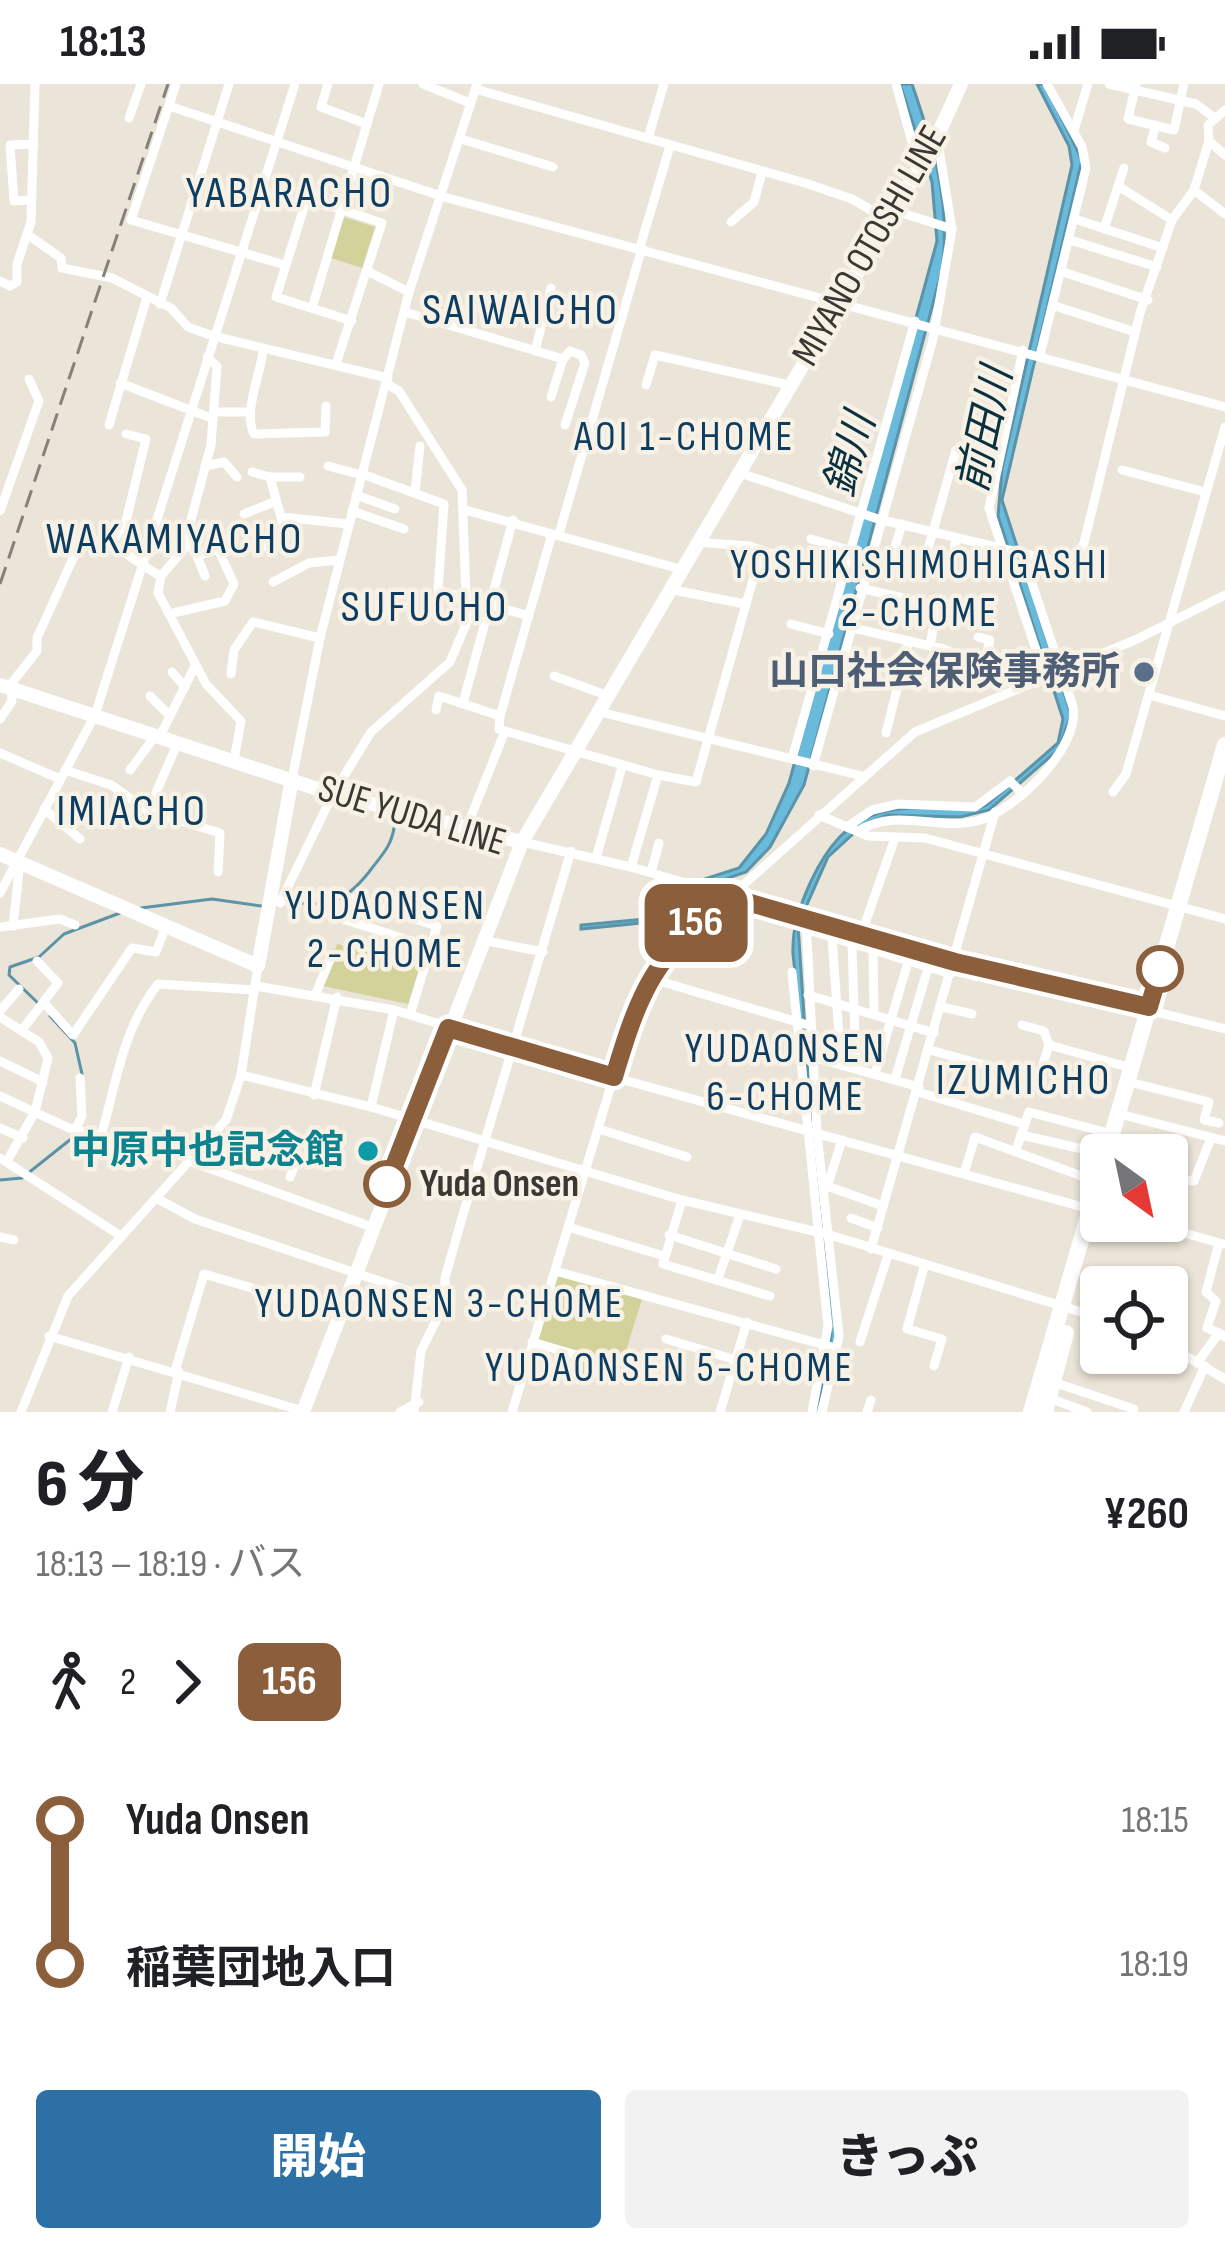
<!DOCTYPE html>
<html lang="ja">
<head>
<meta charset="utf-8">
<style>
	:root { --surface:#fff; --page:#f2f2f2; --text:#202124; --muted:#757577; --accent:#2c70a5 }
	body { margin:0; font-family:"Sofia Sans Condensed","Noto Sans JP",sans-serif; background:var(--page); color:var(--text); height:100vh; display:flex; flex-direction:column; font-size:45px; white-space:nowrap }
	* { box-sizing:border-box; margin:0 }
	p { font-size:39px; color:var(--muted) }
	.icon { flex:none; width:66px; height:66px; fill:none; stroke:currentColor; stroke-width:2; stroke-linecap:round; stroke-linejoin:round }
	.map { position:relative; height:1328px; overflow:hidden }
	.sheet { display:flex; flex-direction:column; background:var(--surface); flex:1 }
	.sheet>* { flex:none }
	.badge { padding:0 24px; border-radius:18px; font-size:42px; line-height:78px }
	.needle { width:78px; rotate:147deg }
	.controls { position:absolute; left:1080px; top:1050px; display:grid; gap:24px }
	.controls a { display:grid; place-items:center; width:108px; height:108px; border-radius:12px; background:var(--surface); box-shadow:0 3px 9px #0004; font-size:60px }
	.map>.badge { position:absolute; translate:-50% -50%; box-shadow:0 0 0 6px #fff }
	.legs { display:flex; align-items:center; gap:18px; height:132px; padding:0 36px; font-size:39px }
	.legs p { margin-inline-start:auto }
	.head { display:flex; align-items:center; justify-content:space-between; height:204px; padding:0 36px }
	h1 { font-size:66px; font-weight:800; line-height:90px }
	.button { display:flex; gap:24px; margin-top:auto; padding:24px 36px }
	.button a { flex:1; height:138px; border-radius:12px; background:var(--accent); color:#fff; font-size:48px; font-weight:800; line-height:138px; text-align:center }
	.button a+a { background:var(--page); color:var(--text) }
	ul { padding:0 36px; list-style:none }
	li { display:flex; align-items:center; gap:42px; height:144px; font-size:45px }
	li i { display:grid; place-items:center; width:18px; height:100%; margin:0 15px; background:currentColor }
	li i::after { content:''; width:30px; height:30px; margin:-15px; border:9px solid; border-radius:50%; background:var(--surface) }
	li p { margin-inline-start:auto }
	li:first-child i { background:linear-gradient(#0000 50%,currentColor 0) }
	li:last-child i { background:linear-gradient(currentColor 50%,#0000 0) }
	.status { display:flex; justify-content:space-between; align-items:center; height:84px; padding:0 60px; background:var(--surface); direction:ltr }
	.status svg { height:33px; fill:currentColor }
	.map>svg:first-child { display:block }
	.green { fill:#d1d39a }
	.water { fill:#69badb; stroke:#5b93a9; stroke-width:3 }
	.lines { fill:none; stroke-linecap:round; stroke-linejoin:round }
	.stream { stroke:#5b93a9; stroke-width:3 }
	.minor { stroke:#fff; stroke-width:9 }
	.major { stroke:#fff; stroke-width:14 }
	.highway { stroke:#fff; stroke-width:16 }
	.rail { stroke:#858179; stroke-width:3; stroke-dasharray:18 9; stroke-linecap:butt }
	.line-1-casing { stroke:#fff; stroke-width:27 }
	.line-1 { stroke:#8b5e3c; stroke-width:18 }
	.service-dot { fill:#5c6f8a; stroke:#f8f1e6; stroke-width:4.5 }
	.stop-1-dot { fill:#fff; stroke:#8b5e3c; stroke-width:6 }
	.culture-dot { fill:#0f9aa8; stroke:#f8f1e6; stroke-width:4.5 }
	.labels { text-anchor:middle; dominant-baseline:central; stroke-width:9; stroke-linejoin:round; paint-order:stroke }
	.street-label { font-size:39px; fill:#3b3834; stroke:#f8f1e6 }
	.service-label { font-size:39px; font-weight:bold; fill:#4e5e75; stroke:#f8f1e6; text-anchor:end }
	.culture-label { font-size:39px; font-weight:bold; fill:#0d838f; stroke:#f8f1e6; text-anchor:end }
	.stop-label { font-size:39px; font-weight:bold; fill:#3b3834; stroke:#f8f1e6; text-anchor:start }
	.water-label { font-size:42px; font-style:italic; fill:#0a313f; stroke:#f8f1e6 }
	.neighbourhood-label { font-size:42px; letter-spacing:3px; fill:#0d3e62; stroke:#f8f1e6 }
	.quarter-label { font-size:45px; letter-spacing:3px; fill:#0d3e62; stroke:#f8f1e6 }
</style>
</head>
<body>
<div class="status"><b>18:13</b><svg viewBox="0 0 49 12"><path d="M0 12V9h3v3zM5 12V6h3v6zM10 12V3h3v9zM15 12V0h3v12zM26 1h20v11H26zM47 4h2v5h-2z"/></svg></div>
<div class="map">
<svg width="1225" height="1328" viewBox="0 0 1225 1328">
	<rect width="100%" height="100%" fill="#ebe4d8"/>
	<g class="green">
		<polygon points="344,133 375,143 362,184 331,174"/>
		<polygon points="337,860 420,882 408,920 323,902"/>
		<polygon points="558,1190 643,1212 615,1302 577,1291 583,1273 537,1258"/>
	</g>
	<g class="water">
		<path d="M900 0H912C934 64 951 118 942 186L804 701 770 763 746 788 693 806 651 838 581 845V841L645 835 692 799 739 784 766 750 789 699 937 157 932 98Z"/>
		<path d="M1037 0H1045L1082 76 1002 416 1071 630 1059 665 989 726 960 733 887 731 864 740 828 773 798 841 811 1037 837 1251 815 1328 831 1252 830 1219 793 870C792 843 800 821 811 797 850 714 897 723 978 725L988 720 1058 659 1063 635 998 432 1002 385 1072 81 1069 62Z"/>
	</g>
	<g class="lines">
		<g class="stream">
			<path d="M286 817C326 824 344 820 369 788 383 769 392 763 395 738"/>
			<polyline points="141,824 212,815 261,822"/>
			<polyline points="40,921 9,891 10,883 39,873 64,850 120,829"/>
			<polyline points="50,932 75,959 82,990"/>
			<polyline points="0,1096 22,1094 76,1051"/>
		</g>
		<g class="minor">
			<polyline points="176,0 131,136 285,181"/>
			<polyline points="328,0 321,23 367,40"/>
			<polyline points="423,0 470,19"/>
			<polyline points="896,0 915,69 923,77"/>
			<polyline points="1109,0 1196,20 1215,34"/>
			<polyline points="1136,0 1128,35 1174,46 1184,0"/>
			<polyline points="475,5 805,99 852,115 888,136"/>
			<polyline points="169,22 444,113 1225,323"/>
			<polyline points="129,34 141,0"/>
			<polyline points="1156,41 1151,58 1165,64"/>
			<polyline points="1074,46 1088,0"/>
			<polyline points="648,54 664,0"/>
			<polyline points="461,55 553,83"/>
			<polyline points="1209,57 1225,71"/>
			<polyline points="1118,102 1172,136"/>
			<polyline points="1194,106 1225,130"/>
			<polyline points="32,116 14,117 10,61 34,60"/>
			<polyline points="893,126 952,145"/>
			<polyline points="1075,135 1163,164"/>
			<polyline points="731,138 754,118 762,88"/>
			<polyline points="1104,145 1124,84"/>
			<polyline points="28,151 61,174 62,184 112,194 171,224 188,243 213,252 388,294"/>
			<polyline points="1070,156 1157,183"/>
			<polyline points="640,163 670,62"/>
			<polyline points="367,187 409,208"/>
			<polyline points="1063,188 1148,216"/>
			<polyline points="0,197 10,202 17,198 17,180 31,138 35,0"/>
			<polyline points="160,220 229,0"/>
			<polyline points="1055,222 1135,248"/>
			<polyline points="312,224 379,0"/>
			<polyline points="405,228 563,275 570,267 581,271 585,279 565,341"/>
			<polyline points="1023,266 989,424 1045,593"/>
			<path d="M263 267C260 292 243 329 254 350L325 348 326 322"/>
			<polyline points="535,267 551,204"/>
			<polyline points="1040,271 1086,84 1082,63 1047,0"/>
			<polyline points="207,273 217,282 211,361 183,466 161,492 158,509 206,600 241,637 234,676"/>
			<polyline points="336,280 382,139 307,114 276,213 352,237"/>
			<polyline points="120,299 211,334"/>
			<polyline points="646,301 655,271 789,301"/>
			<polyline points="551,313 563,275"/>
			<polyline points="216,328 249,328"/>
			<polyline points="109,341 147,213"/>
			<polyline points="205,382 224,378 237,393"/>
			<polyline points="328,382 362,391"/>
			<polyline points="1122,386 1205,408"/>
			<polyline points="252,388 270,393"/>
			<polyline points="737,388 878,435 1072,481 1084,459 1140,229 1172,136 1194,106 1209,57 1208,41 1225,26"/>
			<polyline points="362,390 444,420 438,506 529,532"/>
			<polyline points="300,393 270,393 281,433 348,440"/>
			<polyline points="415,408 420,362"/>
			<polyline points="356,411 395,425"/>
			<polyline points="465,426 680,485"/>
			<polyline points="0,427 39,317 29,295"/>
			<polyline points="352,427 404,445"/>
			<polyline points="244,430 274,418"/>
			<polyline points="559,450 642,164"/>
			<polyline points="956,454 951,485 924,479 956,366 996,377"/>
			<polyline points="811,455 849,466"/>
			<polyline points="696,458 749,462 841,494"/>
			<polyline points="111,461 126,437 146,355 126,350"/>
			<polyline points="257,465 286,454 281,433"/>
			<polyline points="197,472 205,492"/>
			<polyline points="889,483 902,440"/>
			<polyline points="273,498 309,479 339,476"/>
			<polyline points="860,504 937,522 930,562"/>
			<polyline points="668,505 745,520"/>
			<polyline points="169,530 225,517 234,500 218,465 197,472 186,456"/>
			<polyline points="791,540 829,550"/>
			<polyline points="849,543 943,565 1008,590 1015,604"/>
			<polyline points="978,553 990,556 983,583"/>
			<polyline points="901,587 932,595 943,565"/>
			<polyline points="172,588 185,603"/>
			<polyline points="231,590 234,566 253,538 320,554"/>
			<polyline points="554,592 606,611"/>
			<polyline points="1149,611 1225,632"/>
			<polyline points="150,612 170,632"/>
			<polyline points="463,619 513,436"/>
			<polyline points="436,626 439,612 500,632"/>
			<polyline points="596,627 862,692"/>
			<path d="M0 635 12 617 11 600 37 567V554L80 459C108 447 137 481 161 492"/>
			<polyline points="505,647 658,691 631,783"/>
			<polyline points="886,649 909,557"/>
			<polyline points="160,652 195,582"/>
			<polyline points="0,669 60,695"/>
			<polyline points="792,675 915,237"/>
			<polyline points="813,682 933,255 952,145 937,53"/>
			<polyline points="65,686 111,701 148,727 220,749 218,788"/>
			<polyline points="130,686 156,651"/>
			<polyline points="658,691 696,698 761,467"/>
			<polyline points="292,695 320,554 409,208 477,0"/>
			<polyline points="1113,708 1126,690 1225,343"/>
			<polyline points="44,725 80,755"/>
			<polyline points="148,727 178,658"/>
			<polyline points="819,731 868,752 925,754 1225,835"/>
			<polyline points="847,743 872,726 898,720 975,723 1010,697 1021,708"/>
			<polyline points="466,745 505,647 499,645 500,632 552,450"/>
			<path d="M858 747C897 723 936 747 977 737 1015 727 1080 664 1073 623L1023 472"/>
			<polyline points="522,758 631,783 954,878 1225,945"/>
			<polyline points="596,774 622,683"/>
			<polyline points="651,788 659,759"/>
			<polyline points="0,809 95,631 295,0"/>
			<polyline points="353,815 437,842 410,931"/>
			<polyline points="280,819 333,710 371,648 450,578 467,538 462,406 399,307 387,300"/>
			<polyline points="343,835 430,863"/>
			<polyline points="806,835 817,1049 839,1252 822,1328"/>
			<polyline points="13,842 20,778"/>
			<polyline points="0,843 60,835 75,841"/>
			<polyline points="805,845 951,890"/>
			<polyline points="861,851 895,754"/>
			<polyline points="832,853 841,980"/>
			<polyline points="482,856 543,868"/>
			<polyline points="852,860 856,985"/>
			<polyline points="873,867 874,930"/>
			<polyline points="792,888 828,1242 812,1328"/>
			<polyline points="649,894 811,942"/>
			<polyline points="256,902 394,926 613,993 1090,1125"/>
			<polyline points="316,909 332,871"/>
			<polyline points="808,911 934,949"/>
			<polyline points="46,921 73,951 132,864 156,868 166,842"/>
			<polyline points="942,923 972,930"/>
			<polyline points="0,927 19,905"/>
			<polyline points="0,933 39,958 48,974 35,1028 7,1077"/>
			<polyline points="1022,941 1044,947 1049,961 1131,984"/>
			<polyline points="22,946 58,899 37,877"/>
			<polyline points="930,966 1038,996"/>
			<polyline points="812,973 919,1003"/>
			<polyline points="0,977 43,998"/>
			<polyline points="875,990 908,878"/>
			<polyline points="241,991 371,1023 682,1116 830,1151 1101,1234"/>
			<polyline points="895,995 928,884"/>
			<polyline points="1038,996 1049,961"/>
			<polyline points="1137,1000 1209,1018 1204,1036 1219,1039"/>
			<polyline points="918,1008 1024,1040"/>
			<polyline points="314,1011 337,913"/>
			<path d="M0 1012 69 1044 101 1052C117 997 122 946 158 900L255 906"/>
			<polyline points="371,1023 394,926"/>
			<polyline points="1127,1032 1225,1057"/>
			<polyline points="0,1044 23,1054"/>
			<polyline points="599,1045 687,1073"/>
			<polyline points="75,1046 82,1032 80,994"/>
			<polyline points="1021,1051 1087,1066 1085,1075 1101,1082"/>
			<polyline points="1016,1066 1029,1028 1112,1050"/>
			<polyline points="0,1074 121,1152"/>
			<polyline points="189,1077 372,1143"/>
			<polyline points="964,1090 975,1053 1098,1098"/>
			<polyline points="290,1093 298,1073"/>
			<polyline points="1173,1095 1194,1097 1211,1054"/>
			<polyline points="824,1101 883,1122"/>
			<polyline points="827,1103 842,1056"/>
			<polyline points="156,1114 195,1135 445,1219"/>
			<polyline points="682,1116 663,1180 770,1212"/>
			<polyline points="851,1134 878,1144"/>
			<polyline points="1142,1137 1223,1160"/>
			<polyline points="568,1143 664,1172"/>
			<polyline points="669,1151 776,1185"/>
			<polyline points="0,1153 14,1156"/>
			<polyline points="871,1165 995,728"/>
			<polyline points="924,1183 907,1245 942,1255 934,1282"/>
			<polyline points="555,1187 832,1263"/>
			<polyline points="718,1195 740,1131"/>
			<polyline points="1219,1249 1207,1244 1216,1217 1206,1208 1219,1159"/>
			<polyline points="49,1252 303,1327"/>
			<polyline points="666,1255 736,1276"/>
			<polyline points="532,1258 583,1273"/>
			<polyline points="860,1258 888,1171"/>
			<polyline points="1167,1261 1225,1295"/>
			<polyline points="1197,1279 1219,1249 1225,1253"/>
			<polyline points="175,1287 204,1190 340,1230"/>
			<polyline points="1053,1298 1134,1325"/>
			<polyline points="1049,1314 1087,1328"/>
			<polyline points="21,1328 68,1212 226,1036 241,991 258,882"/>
			<polyline points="112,1328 129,1273"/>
			<polyline points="170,1328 179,1288"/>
			<polyline points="400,1328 419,1318"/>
			<polyline points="414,1328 421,1267 445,1219 445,1194 462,1134 571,767"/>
			<polyline points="512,1328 637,916 660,875 915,648 1135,556 1225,511"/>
			<polyline points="720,1328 747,1238"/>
			<polyline points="867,1328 871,1316"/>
			<polyline points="1184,1328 1205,1282"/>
		</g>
		<g class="major">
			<polyline points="0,601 333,710 522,758"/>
			<polyline points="0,770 258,882 292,695"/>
			<polyline points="303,1328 522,758 936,55 961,0"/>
		</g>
		<g class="highway">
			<polyline points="1106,1071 1225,661"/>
			<polyline points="1031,1328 1101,1088"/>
			<polyline points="1045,1328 1066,1249"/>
		</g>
		<polyline class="rail" points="0,500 168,0"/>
	</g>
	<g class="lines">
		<g class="line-1-casing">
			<path id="line-1" d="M387 1100 448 944 614 993C641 902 654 876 726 812L955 878 1149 923 1160 885"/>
		</g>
		<use href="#line-1" class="line-1"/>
	</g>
	<circle class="service-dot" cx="1144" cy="588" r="12"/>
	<g class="stop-1-dot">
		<circle cx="1160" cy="885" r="21"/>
		<circle cx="387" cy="1100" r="21"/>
	</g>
	<circle class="culture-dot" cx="368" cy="1067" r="12"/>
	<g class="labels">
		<g class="street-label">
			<text transform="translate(870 162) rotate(-60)">MIYANO OTOSHI LINE</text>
			<text transform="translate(412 732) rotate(17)">SUE YUDA LINE</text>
		</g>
		<g class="service-label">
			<text x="1120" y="588">山口社会保険事務所</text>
		</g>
		<g class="culture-label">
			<text x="344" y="1067">中原中也記念館</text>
		</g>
		<g class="stop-label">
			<text x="420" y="1100">Yuda Onsen</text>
		</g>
		<g class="water-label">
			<text transform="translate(986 346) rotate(-78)">前田川</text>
			<text transform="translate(851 371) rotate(-74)">錦川</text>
		</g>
		<g class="neighbourhood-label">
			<text x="685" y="353">AOI 1-CHOME</text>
			<text x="920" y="481">YOSHIKISHIMOHIGASHI<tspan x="920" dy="48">2-CHOME</tspan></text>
			<text x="386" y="822">YUDAONSEN<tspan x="386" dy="48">2-CHOME</tspan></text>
			<text x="786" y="965">YUDAONSEN<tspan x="786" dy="48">6-CHOME</tspan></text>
			<text x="440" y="1220">YUDAONSEN 3-CHOME</text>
			<text x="670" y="1284">YUDAONSEN 5-CHOME</text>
		</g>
		<g class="quarter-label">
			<text x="290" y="109">YABARACHO</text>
			<text x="521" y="226">SAIWAICHO</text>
			<text x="175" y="455">WAKAMIYACHO</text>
			<text x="425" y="523">SUFUCHO</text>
			<text x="132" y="727">IMIACHO</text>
			<text x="1024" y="996">IZUMICHO</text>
		</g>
	</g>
</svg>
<div class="controls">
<a><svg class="needle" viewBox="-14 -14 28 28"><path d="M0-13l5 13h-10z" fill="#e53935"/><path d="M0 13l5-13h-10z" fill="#757577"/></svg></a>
<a><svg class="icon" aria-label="locate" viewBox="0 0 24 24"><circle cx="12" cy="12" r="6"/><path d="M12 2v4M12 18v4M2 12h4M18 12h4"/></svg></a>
</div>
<b class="badge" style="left:696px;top:839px;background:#8b5e3c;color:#fff">156</b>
</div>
<section class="sheet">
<div class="head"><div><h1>6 分</h1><p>18:13 – 18:19 · バス</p></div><b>¥260</b></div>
<div class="legs"><svg class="icon" aria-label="walk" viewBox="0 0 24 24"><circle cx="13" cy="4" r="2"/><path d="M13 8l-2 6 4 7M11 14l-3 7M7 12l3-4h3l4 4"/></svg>2<svg class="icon" aria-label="forward" viewBox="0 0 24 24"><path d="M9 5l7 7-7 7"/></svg><b class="badge" style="background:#8b5e3c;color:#fff">156</b></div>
<ul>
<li><i style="color:#8b5e3c"></i><b>Yuda Onsen</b><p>18:15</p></li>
<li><i style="color:#8b5e3c"></i><b>稲葉団地入口</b><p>18:19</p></li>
</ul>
<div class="button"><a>開始</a><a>きっぷ</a></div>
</section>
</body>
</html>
